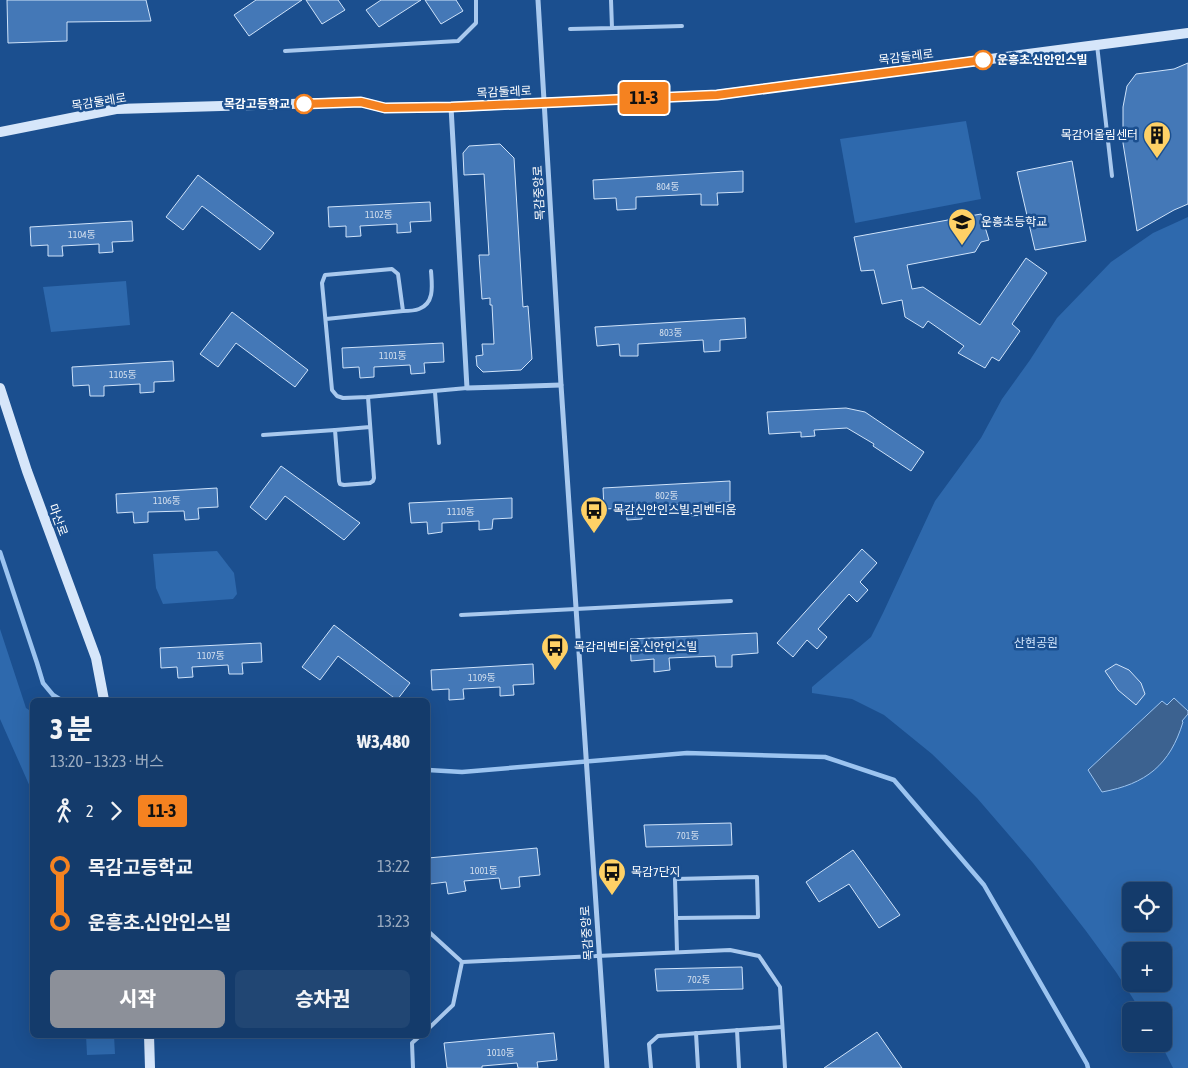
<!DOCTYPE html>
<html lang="ko">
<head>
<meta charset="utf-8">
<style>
	:root { --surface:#143b6b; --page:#214673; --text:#f1f3f6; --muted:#9dadc1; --line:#33557e; --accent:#8c9099 }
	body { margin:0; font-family:"Asap Condensed","Noto Sans KR",sans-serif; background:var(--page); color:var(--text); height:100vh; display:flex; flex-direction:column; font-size:19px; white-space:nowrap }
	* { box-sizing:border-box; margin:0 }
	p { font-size:16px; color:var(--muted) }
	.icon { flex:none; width:28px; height:28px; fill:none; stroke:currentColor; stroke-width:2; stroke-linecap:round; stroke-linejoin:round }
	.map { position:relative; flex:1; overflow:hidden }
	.panel { position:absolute; left:30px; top:698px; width:400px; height:340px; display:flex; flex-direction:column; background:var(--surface); border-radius:8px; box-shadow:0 5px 20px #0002,0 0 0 1px var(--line) }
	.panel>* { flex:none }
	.badge { padding:0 10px; border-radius:4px; font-size:18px; line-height:32px }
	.tools { position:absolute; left:1122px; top:882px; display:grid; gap:10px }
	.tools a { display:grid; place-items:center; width:50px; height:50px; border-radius:8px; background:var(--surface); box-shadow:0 5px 20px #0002,0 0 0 1px var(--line); font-size:25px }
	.map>.badge { position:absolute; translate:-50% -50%; box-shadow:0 0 0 2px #fff }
	.legs { display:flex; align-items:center; gap:8px; height:55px; padding:0 20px; font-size:16px }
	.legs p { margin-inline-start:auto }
	.headline { display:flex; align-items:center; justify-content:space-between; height:85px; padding:0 20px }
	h1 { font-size:28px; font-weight:800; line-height:38px }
	.primary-button { display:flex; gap:10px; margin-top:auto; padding:10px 20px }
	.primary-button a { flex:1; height:58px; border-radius:8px; background:var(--accent); color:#fff; font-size:20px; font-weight:800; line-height:58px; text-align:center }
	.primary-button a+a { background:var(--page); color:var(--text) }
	ul { padding:0 20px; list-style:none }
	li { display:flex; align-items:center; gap:18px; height:55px; font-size:19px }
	li i { display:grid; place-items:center; width:8px; height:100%; margin:0 6px; background:currentColor }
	li i::after { content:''; width:12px; height:12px; margin:-6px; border:4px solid; border-radius:50%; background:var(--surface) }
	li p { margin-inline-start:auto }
	li:first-child i { background:linear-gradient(#0000 50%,currentColor 0) }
	li:last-child i { background:linear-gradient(currentColor 50%,#0000 0) }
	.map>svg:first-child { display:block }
	.green { fill:#2e69ad; fill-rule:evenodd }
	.water { fill:#3c6290; stroke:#9cc4f0 }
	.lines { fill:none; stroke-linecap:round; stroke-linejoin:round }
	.stream { stroke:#9cc4f0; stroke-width:4.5 }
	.building { fill:#4478b7; stroke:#cfe3fa }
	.lane { stroke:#a9c9ee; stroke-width:4 }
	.street { stroke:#a9c9ee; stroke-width:5 }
	.secondary { stroke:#d6e6fa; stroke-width:10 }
	.line-1-casing { stroke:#fff; stroke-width:11 }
	.line-1 { stroke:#f58220; stroke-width:8 }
	.stop-1-dot { fill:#fff; stroke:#f58220; stroke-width:2.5 }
	.labels { text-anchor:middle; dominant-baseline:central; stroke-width:5; stroke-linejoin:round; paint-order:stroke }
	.number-label { font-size:10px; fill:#d0dded }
	.street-label { font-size:12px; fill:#fff; stroke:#1b4f8f }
	.stop-label { font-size:12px; font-weight:bold; fill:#fff; stroke:#1b4f8f; text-anchor:start }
	.poi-label { font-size:12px; fill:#fff; stroke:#1b4f8f; text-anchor:start }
	.park-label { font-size:12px; fill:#cfe3fa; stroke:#1b4f8f }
</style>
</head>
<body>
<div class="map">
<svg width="1188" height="1068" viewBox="0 0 1188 1068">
	<rect width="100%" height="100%" fill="#1b4f8f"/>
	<g class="green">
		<polygon points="966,121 981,199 855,223 840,139"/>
		<path d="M1188 217V1068H1173L1161 1044H1164V1011H1141L1116 972 1086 931 1033 863 977 798 932 754 884 715 852 699 812 693V687L871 637 883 613 935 501 981 438 1002 399 1030 360 1057 318 1111 262 1153 233ZM1131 891H1164V924H1131ZM1131 951H1164V984H1131Z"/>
		<polygon points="126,281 130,325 51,332 43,287"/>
		<polygon points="217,551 234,573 237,594 233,599 163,604 156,588 153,554"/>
		<polygon points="0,629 26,708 32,712 32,788 31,789 0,719"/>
		<polygon points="86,1035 114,1035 115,1054 87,1055"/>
	</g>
	<path class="water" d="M1174 698 1188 711V714L1182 721 1183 722C1170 765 1146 784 1102 792L1088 770 1162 701 1167 705Z"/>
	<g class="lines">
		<g class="stream">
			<polyline points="0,552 37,663 43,683 53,695 61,700"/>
			<polyline points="428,770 462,772 687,753 825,757 894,780 984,885 1087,1064 1088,1068"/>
		</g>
	</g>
	<g class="building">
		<polygon points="7,0 146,0 151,21 67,22 67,41 8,43"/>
		<polygon points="256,0 302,0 249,36 234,15"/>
		<polygon points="306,0 338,0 345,10 322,24"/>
		<polygon points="381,0 421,0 379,27 366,10"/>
		<polygon points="425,0 456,0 463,11 441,24"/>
		<polygon points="1188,63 1188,204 1174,210 1137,231 1123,143 1123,107 1127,86 1136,74 1174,69"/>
		<polygon points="500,144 514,158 523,307 528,306 532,359 521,370 483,372 477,366 476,356 483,355 482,344 494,344 492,305 490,305 490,298 482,299 479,255 489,255 484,174 464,175 463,153 469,146"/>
		<polygon points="1072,161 1086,241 1035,250 1017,172"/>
		<polygon points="743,171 743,192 717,193 718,205 701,205 701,194 636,197 636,209 617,210 616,198 594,199 593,180"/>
		<polygon points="198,175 274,233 260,250 202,206 183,230 166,217"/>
		<polygon points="430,202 431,221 410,222 411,232 397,233 397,224 360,226 361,236 346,237 346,226 329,227 328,207"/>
		<polygon points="981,214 989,240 981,242 975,252 907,265 912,289 923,287 980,325 1026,258 1047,273 1012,324 1020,331 999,361 992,357 985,368 958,353 964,346 928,321 923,328 905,317 902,300 882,304 874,270 861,271 854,237"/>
		<polygon points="132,221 133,241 112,242 113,252 99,253 99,244 62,246 63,256 48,256 48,245 31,246 30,227"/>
		<polygon points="232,312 308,370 295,387 236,343 218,367 200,354"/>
		<polygon points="745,318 746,338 720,340 720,351 704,352 703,340 638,344 638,356 620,356 619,344 597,346 595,327"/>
		<polygon points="443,343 444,362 424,363 425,373 411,374 410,365 374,367 374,377 360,378 359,367 343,368 342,348"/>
		<polygon points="173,361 174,381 154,382 154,392 140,393 140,384 104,386 104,396 90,396 89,385 73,386 72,367"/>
		<polygon points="846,408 865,412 924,452 911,471 873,446 874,444 847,428 814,430 815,436 801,437 801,432 769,434 767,412"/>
		<polygon points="281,466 360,523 344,540 285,496 266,520 250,507"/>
		<polygon points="730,481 730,502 704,503 705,515 688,516 688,504 642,507 642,519 627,520 626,508 604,509 603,488"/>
		<polygon points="217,488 218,507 198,508 199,519 185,520 184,511 148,512 148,522 134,523 133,512 117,513 116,494"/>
		<polygon points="512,498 512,518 493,519 492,529 479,530 479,521 442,523 442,532 428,534 427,522 411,523 409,503"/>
		<polygon points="862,549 877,563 860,582 868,590 857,602 849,594 818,629 827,637 817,649 807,640 793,657 777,643"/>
		<polygon points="334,625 410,683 397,700 338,656 320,680 302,667"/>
		<polygon points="757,633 758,653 732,655 732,667 716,667 715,656 669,658 670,670 654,672 654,659 631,661 630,639"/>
		<polygon points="261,643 262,662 242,663 243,674 229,674 228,665 192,667 193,677 178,678 177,667 161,668 160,648"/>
		<polygon points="533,664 534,684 513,685 514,695 500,696 500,687 463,689 464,699 449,700 449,689 432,690 431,670"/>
		<polygon points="1116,664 1129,670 1141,683 1145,694 1136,705 1118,690 1105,671"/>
		<polygon points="731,823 732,845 646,847 644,825"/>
		<polygon points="537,848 540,875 519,877 520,887 501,889 499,878 464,881 466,891 448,894 446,882 430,884 428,858"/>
		<polygon points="853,850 900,915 879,928 849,884 819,902 806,882"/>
		<polygon points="742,967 743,989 657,991 655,969"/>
		<polygon points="877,1032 902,1068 824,1068"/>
		<polygon points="554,1033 557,1060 537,1062 538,1068 518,1068 517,1063 482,1066 482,1068 447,1068 444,1043"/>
	</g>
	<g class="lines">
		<g class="lane">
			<polyline points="612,28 682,26"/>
			<polyline points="570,29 612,28 611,0"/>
			<polyline points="1097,45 1112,176"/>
			<polyline points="285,51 458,41 476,23 476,0"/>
			<path d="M403 311C407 311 414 311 419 309 435 303 432 285 431 271"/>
			<polyline points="326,319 403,311 398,274 392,269 325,275 322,283 332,390 337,396 343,398 368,397 467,388"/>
			<polyline points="435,392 439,443"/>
			<polyline points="368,397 374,478 373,481 370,483 344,485 340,484 339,481 335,430 370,427"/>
			<polyline points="263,435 335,430"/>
			<polyline points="461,615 731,601"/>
			<polyline points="676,918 758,917 757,877 675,879 677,952"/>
			<polyline points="428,931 462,962"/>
			<polyline points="428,1029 453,1005 462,962 730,950 759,956 780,987 785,1068"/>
			<polyline points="737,1030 739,1068"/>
			<polyline points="696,1033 698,1068"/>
			<polyline points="413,1068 412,1043 421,1035"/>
			<polyline points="651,1068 649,1044 658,1036 782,1027"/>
		</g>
		<g class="street">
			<polyline points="538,0 561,385 607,1068"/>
			<polyline points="451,107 467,388 561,385"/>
		</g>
		<g class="secondary">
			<polyline points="0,132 116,109 361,102 385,108 451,107 717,95 1188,33"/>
			<polyline points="0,388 27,471 96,658 104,700"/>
			<polyline points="149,1035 150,1068"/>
		</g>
	</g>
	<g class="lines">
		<g class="line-1-casing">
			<polyline id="line-1" points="304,104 361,102 385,108 451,107 717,95 983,60"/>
		</g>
		<use href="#line-1" class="line-1"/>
	</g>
	<defs>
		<g id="building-pin" transform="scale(1.4375)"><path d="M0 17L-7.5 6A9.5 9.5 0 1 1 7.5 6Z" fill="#ffd166" stroke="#1b4f8f"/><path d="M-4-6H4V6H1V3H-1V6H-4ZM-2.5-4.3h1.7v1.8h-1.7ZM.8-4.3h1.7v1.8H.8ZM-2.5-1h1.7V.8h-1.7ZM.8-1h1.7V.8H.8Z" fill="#111"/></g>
		<g id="school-pin" transform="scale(1.4375)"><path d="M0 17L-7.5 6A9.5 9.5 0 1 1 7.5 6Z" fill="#ffd166" stroke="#1b4f8f"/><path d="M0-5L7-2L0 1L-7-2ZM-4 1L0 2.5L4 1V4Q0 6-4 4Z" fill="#111"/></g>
		<g id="bus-pin" transform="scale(1.4375)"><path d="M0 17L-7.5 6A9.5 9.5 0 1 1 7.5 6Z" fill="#ffd166" stroke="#1b4f8f"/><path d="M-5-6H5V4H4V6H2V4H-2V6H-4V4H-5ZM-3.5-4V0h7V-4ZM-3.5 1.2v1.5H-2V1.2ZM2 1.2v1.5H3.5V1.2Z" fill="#111"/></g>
	</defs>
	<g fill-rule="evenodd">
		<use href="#building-pin" x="1157" y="135"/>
		<use href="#school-pin" x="962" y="222"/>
		<use href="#bus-pin" x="594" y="510"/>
		<use href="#bus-pin" x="555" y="647"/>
		<use href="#bus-pin" x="612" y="872"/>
	</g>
	<g class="stop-1-dot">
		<circle cx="983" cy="60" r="9"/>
		<circle cx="304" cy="104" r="9"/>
	</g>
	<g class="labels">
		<g class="number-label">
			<text x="668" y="186">804동</text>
			<text x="379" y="214">1102동</text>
			<text x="82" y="234">1104동</text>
			<text x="671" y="332">803동</text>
			<text x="393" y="355">1101동</text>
			<text x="123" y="374">1105동</text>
			<text x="667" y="495">802동</text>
			<text x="167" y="500">1106동</text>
			<text x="461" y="511">1110동</text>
			<text x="211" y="655">1107동</text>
			<text x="482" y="677">1109동</text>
			<text x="688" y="835">701동</text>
			<text x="484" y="870">1001동</text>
			<text x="699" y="979">702동</text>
			<text x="501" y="1052">1010동</text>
		</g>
		<g class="street-label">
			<text transform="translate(906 57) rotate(-7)">목감둘레로</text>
			<text transform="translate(504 92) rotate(-3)">목감둘레로</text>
			<text transform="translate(99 102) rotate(-9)">목감둘레로</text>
			<text transform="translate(539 193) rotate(-93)">목감중앙로</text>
			<text transform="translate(58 520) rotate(70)">마산로</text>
			<text transform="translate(587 933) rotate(-94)">목감중앙로</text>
		</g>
		<g class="stop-label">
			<text x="997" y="60">운흥초.신안인스빌</text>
			<text x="290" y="104" text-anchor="end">목감고등학교</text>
		</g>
		<g class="poi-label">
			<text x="1138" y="135" text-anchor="end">목감어울림센터</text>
			<text x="981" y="222">운흥초등학교</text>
			<text x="613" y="510">목감신안인스빌.리벤티움</text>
			<text x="574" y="647">목감리벤티움.신안인스빌</text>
			<text x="631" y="872">목감7단지</text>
		</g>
		<g class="park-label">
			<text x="1036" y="643">산현공원</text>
		</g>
	</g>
</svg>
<div class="tools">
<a><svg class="icon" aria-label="locate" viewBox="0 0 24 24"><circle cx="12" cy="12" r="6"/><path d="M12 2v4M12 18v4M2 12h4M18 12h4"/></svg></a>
<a>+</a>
<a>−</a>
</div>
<b class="badge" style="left:644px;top:98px;background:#f58220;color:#111">11-3</b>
<section class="panel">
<div class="headline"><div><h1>3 분</h1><p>13:20 – 13:23 · 버스</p></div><b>₩3,480</b></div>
<div class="legs"><svg class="icon" aria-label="walk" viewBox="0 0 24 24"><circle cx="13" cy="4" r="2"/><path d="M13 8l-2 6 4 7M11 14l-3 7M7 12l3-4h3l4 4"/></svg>2<svg class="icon" aria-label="forward" viewBox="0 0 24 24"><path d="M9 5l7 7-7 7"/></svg><b class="badge" style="background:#f58220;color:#111">11-3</b></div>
<ul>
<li><i style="color:#f58220"></i><b>목감고등학교</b><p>13:22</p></li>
<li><i style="color:#f58220"></i><b>운흥초.신안인스빌</b><p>13:23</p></li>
</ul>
<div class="primary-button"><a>시작</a><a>승차권</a></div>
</section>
</div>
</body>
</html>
